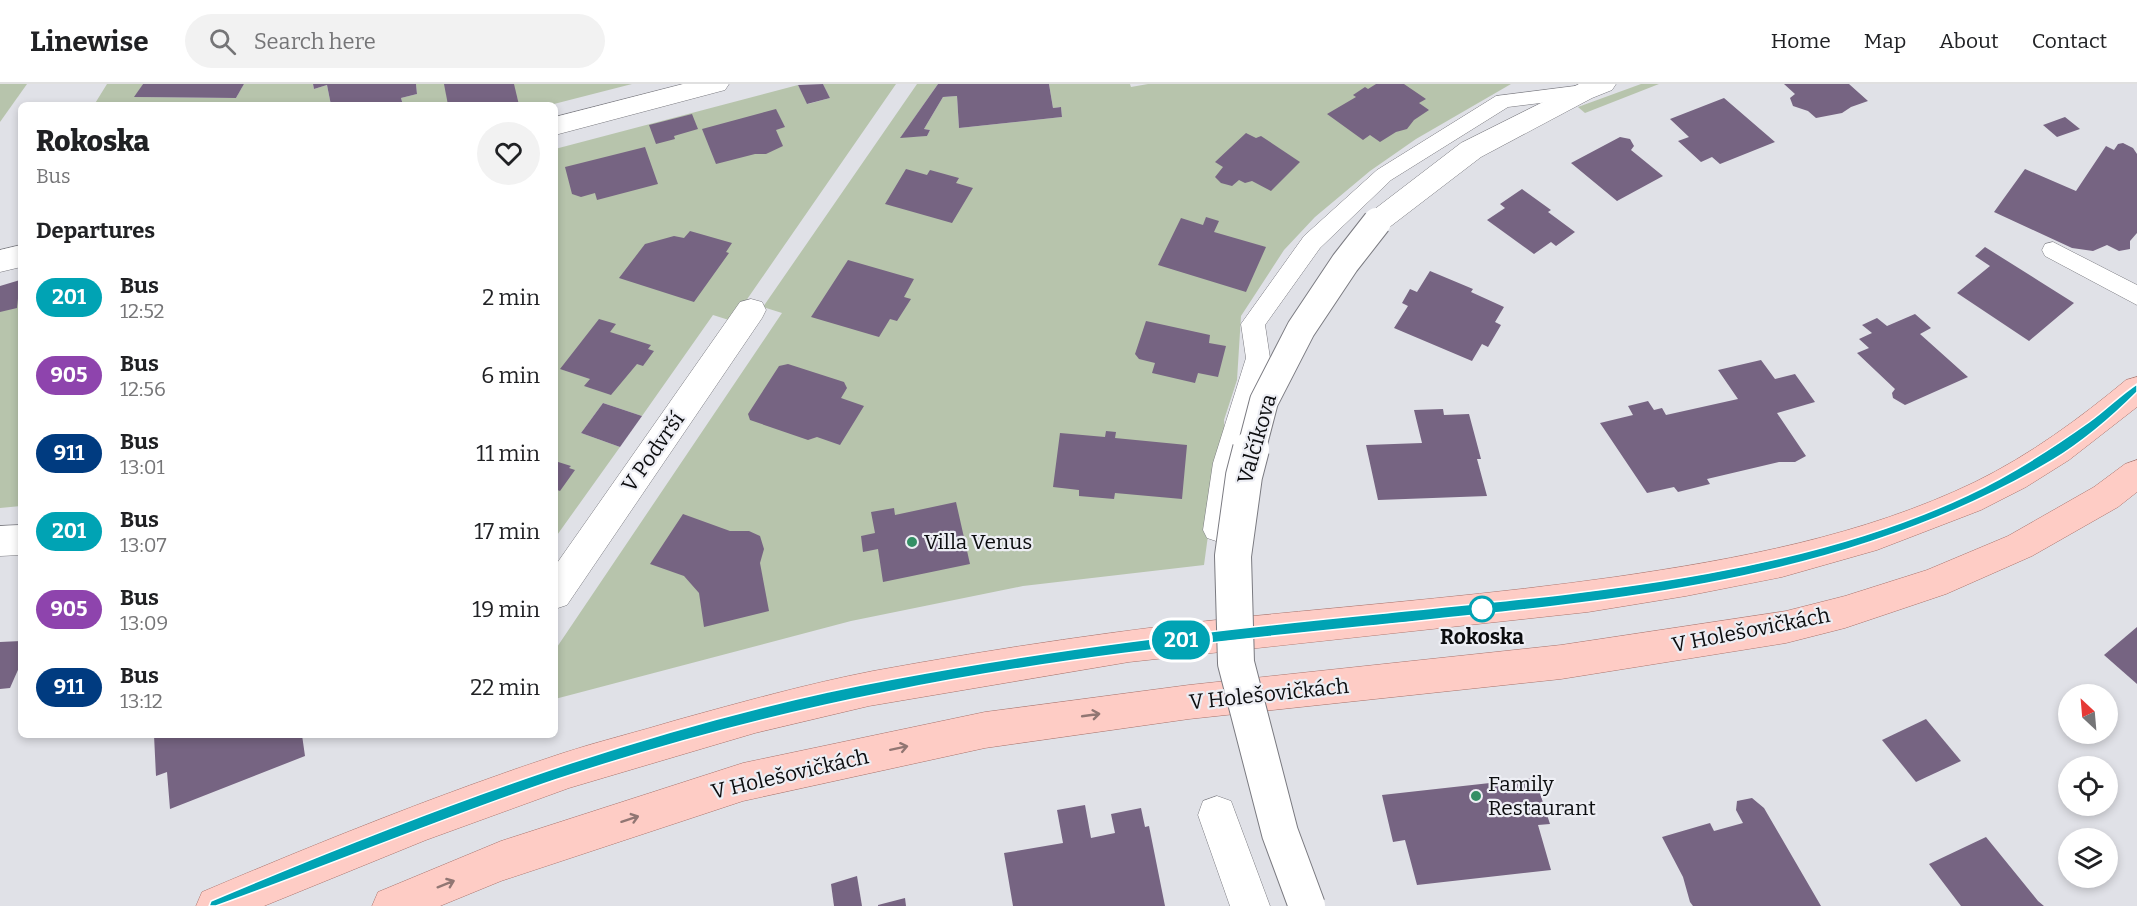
<!DOCTYPE html>
<html lang="en">
<head>
<meta charset="utf-8">
<style>
	:root { --surface:#fff; --page:#f2f2f2; --text:#202124; --muted:#757577; --line:#e0e0e0 }
	body { margin:0; font-family:Bitter,serif; background:var(--page); color:var(--text); height:100vh; display:flex; flex-direction:column; font-size:22px; white-space:nowrap }
	* { box-sizing:border-box; margin:0 }
	p { font-size:20px; color:var(--muted) }
	.icon { flex:none; width:33px; height:33px; fill:none; stroke:currentColor; stroke-width:2; stroke-linecap:round; stroke-linejoin:round }
	.map { position:relative; flex:1; overflow:hidden }
	.drawer { position:absolute; left:18px; top:18px; width:540px; height:636px; display:flex; flex-direction:column; background:var(--surface); border-radius:9px; box-shadow:0 3px 9px #0003 }
	.drawer>* { flex:none }
	.badge { padding:0 12px; border-radius:20px; font-size:21px; line-height:39px }
	.needle { width:39px; rotate:334deg }
	.buttons { position:absolute; left:2058px; top:600px; display:grid; gap:12px }
	.buttons a { display:grid; place-items:center; width:60px; height:60px; border-radius:50%; background:var(--surface); box-shadow:0 3px 9px #0003; font-size:30px }
	.map>.badge { position:absolute; translate:-50% -50%; box-shadow:0 0 0 3px #fff }
	h2 { padding:0 18px; font-size:22px; line-height:54px }
	.round { display:grid; place-items:center; flex:none; width:63px; height:63px; border-radius:32px; background:var(--page) }
	.head { display:flex; align-items:center; justify-content:space-between; height:102px; padding:0 18px }
	h1 { font-size:28px; font-weight:800; line-height:45px }
	ul { padding:0; list-style:none }
	li { display:flex; align-items:center; gap:18px; height:78px; padding:0 18px }
	li div { flex:1 }
	li b { display:block; font-size:22px }
	li em { font-style:normal }
	li .badge { min-width:66px; font-weight:700; text-align:center }
	header { display:flex; align-items:center; gap:36px; box-sizing:border-box; height:84px; padding:0 30px; background:var(--surface); border-bottom:2px solid var(--line) }
	header strong { font-size:28px }
	nav { display:flex; gap:33px; margin-inline-start:auto; font-size:21px }
	.search { width:420px; height:54px; background:var(--page); display:flex; align-items:center; gap:15px; box-sizing:border-box; padding:0 21px; border-radius:33px; color:var(--muted); font-size:22px }
	.map>svg:first-child { display:block }
	.green { fill:#b7c4ac }
	.building { fill:#766482 }
	.lines { fill:none; stroke-linecap:round; stroke-linejoin:round }
	.lane-casing { stroke:#7a7a80; stroke-width:1 }
	.street-casing { stroke:#7a7a80; stroke-width:1 }
	.primary-casing { stroke:#a9736c; stroke-width:1 }
	.lane { fill:#fff; fill-rule:evenodd }
	.street { fill:#fff; fill-rule:evenodd }
	.primary { fill:#feccc5; fill-rule:evenodd }
	.street-bridge-far1-casing { stroke:#7a7a80; stroke-width:30; stroke-linecap:butt }
	.street-bridge-casing { stroke:#7a7a80; stroke-width:38; stroke-linecap:butt }
	.street-bridge-far1 { stroke:#fff; stroke-width:28 }
	.street-bridge { stroke:#fff; stroke-width:36 }
	.oneway { stroke:#917673 }
	.line { fill:#00a3b4; stroke:#fff; stroke-width:1.5 }
	.poi-dot { fill:#348f65; stroke:#edeef4; stroke-width:2 }
	.stop-dot { fill:#fff; stroke:#00a3b4; stroke-width:3 }
	.labels { text-anchor:middle; dominant-baseline:central; stroke-width:4.5; stroke-linejoin:round; paint-order:stroke }
	.street-label { font-size:21px; fill:#0c0d0f; stroke:#edeef4 }
	.poi-label { font-size:21px; fill:#0c0d0f; stroke:#edeef4; text-anchor:start }
	.stop-label { font-size:21px; font-weight:bold; fill:#0c0d0f; stroke:#edeef4 }
</style>
</head>
<body>
<header>
<strong>Linewise</strong>
<div class="search"><svg class="icon" aria-label="search" viewBox="0 0 24 24"><circle cx="10" cy="10" r="6"/><path d="M15 15l6 6"/></svg>Search here</div>
<nav><a>Home</a><a>Map</a><a>About</a><a>Contact</a></nav>
</header>
<div class="map">
<svg width="2137" height="822" viewBox="0 0 2137 822">
	<rect width="100%" height="100%" fill="#e0e1e7"/>
	<g class="green">
		<polygon points="0,0 27,0 0,38"/>
		<polygon points="107,0 143,0 135,13 236,14 244,0 313,0 314,5 327,1 331,21 94,21"/>
		<polygon points="416,0 632,0 550,21 403,21 401,14 417,10"/>
		<polygon points="823,0 896,0 732,237 713,231 642,332 603,319 581,349 620,363 555,454 555,65 798,1 808,20 830,14"/>
		<polygon points="917,0 938,0 901,53 927,52 930,46 924,45 943,13 957,12 959,44 1062,33 1061,23 1053,24 1049,0 1130,0 1131,3 1148,0 1511,0 1416,55 1370,87 1315,133 1284,166 1241,232 1237,296 1224,336 1225,352 1217,385 1204,481 1023,502 851,537 555,615 555,566 782,229 763,223"/>
		<polygon points="1641,0 1659,0 1585,29 1578,23"/>
		<polygon points="21,199 21,422 0,424 0,205"/>
	</g>
	<g class="building">
		<polygon points="143,0 244,0 236,14 134,13"/>
		<polygon points="313,0 416,0 417,10 401,14 403,21 331,21 327,1 314,5"/>
		<polygon points="444,0 514,0 519,21 448,21"/>
		<polygon points="823,0 830,14 807,20 798,1"/>
		<polygon points="938,0 1049,0 1053,24 1061,23 1062,33 959,44 957,12 943,13 924,45 930,46 927,52 900,54"/>
		<polygon points="1376,0 1404,0 1426,15 1419,19 1429,26 1414,36 1407,45 1396,48 1380,58 1370,51 1363,56 1327,30 1356,13 1353,11 1365,3 1368,5"/>
		<polygon points="1784,0 1849,0 1868,17 1851,23 1842,29 1816,34 1808,27 1793,22 1790,14 1795,10"/>
		<polygon points="1724,14 1775,58 1720,80 1712,73 1701,78 1678,57 1689,53 1670,35"/>
		<polygon points="776,25 785,43 776,46 783,62 766,70 755,70 716,80 702,45"/>
		<polygon points="692,30 698,45 674,52 675,55 656,60 649,41"/>
		<polygon points="2065,33 2080,45 2057,53 2043,41"/>
		<polygon points="1246,49 1256,54 1261,52 1300,78 1271,107 1252,97 1245,99 1239,96 1232,102 1221,99 1215,93 1223,83 1215,78"/>
		<polygon points="1620,53 1630,55 1634,62 1631,66 1663,92 1617,117 1571,79"/>
		<polygon points="2123,59 2133,64 2137,70 2137,149 2130,157 2130,165 2119,167 2107,161 2093,167 2072,164 1994,128 2025,85 2076,107 2106,62 2114,66 2118,60"/>
		<polygon points="645,63 658,100 597,116 595,109 581,113 572,110 565,83"/>
		<polygon points="906,85 927,91 930,86 959,94 956,99 973,104 952,139 885,120"/>
		<polygon points="1522,105 1551,126 1548,128 1575,148 1556,162 1551,158 1534,170 1487,136 1505,124 1500,120"/>
		<polygon points="1206,133 1219,137 1214,148 1266,163 1246,208 1158,181 1181,134 1203,141"/>
		<polygon points="690,147 732,159 726,168 729,169 694,218 619,194 645,160 674,152 684,154"/>
		<polygon points="1985,163 2039,197 2074,219 2029,257 1957,209 1990,182 1975,172"/>
		<polygon points="848,176 914,195 904,213 911,215 897,237 890,235 879,253 811,233"/>
		<polygon points="1430,187 1473,205 1471,208 1504,223 1495,238 1501,241 1488,263 1482,260 1472,277 1394,244 1408,222 1402,219 1410,205 1417,208"/>
		<polygon points="20,196 17,224 0,228 0,202"/>
		<polygon points="1915,230 1931,244 1920,250 1968,293 1905,321 1893,314 1892,309 1895,305 1857,269 1869,264 1859,255 1872,249 1862,241 1877,234 1887,242"/>
		<polygon points="599,235 616,240 610,248 651,261 648,265 654,267 643,282 637,280 611,311 584,302 590,295 560,285"/>
		<polygon points="1146,237 1210,251 1209,259 1226,262 1218,293 1198,289 1195,299 1152,289 1155,279 1139,275 1135,270"/>
		<polygon points="1761,276 1775,295 1795,290 1815,318 1777,329 1806,372 1795,378 1779,378 1707,395 1710,400 1678,408 1674,403 1647,409 1600,339 1633,331 1628,322 1648,317 1654,326 1662,324 1666,331 1738,315 1718,286"/>
		<polygon points="788,280 844,298 847,304 841,314 864,322 840,361 817,353 808,356 750,336 748,330 779,282"/>
		<polygon points="603,319 642,332 620,363 581,349"/>
		<polygon points="1443,325 1444,331 1469,330 1481,375 1477,375 1487,412 1378,416 1366,361 1422,359 1414,326"/>
		<polygon points="1106,347 1116,348 1115,354 1187,361 1182,415 1115,409 1114,415 1079,412 1079,406 1053,403 1060,349 1105,353"/>
		<polygon points="555,377 571,382 569,384 575,386 560,407 555,405"/>
		<polygon points="956,418 970,480 883,498 878,465 863,468 861,452 875,449 871,428 894,424 895,431"/>
		<polygon points="683,430 730,447 749,447 760,452 764,465 760,479 769,527 704,543 699,509 684,492 650,480"/>
		<polygon points="2137,543 2137,600 2104,571"/>
		<polygon points="21,557 21,579 10,604 0,605 0,558"/>
		<polygon points="1926,635 1961,677 1916,698 1882,656"/>
		<polygon points="154,651 302,651 305,672 170,725 167,688 156,692"/>
		<polygon points="1535,694 1550,740 1538,741 1551,786 1417,801 1405,756 1393,758 1382,711"/>
		<polygon points="1752,714 1764,724 1821,822 1693,822 1690,818 1683,793 1662,753 1710,739 1714,747 1743,739 1736,726 1737,717"/>
		<polygon points="1085,721 1091,754 1115,749 1111,730 1141,724 1145,743 1149,742 1165,822 1013,822 1004,769 1063,759 1057,726"/>
		<polygon points="1986,753 2038,817 2044,822 1961,822 1929,780"/>
		<polygon points="857,792 862,822 834,822 831,800"/>
		<polygon points="905,814 906,822 878,822 878,821"/>
	</g>
	<g class="lines">
		<g class="lane-casing">
			<g id="lane">
				<polygon points="1583,1 1590,3 1593,8 1590,13 1508,23 1391,96 1320,164 1265,241 1270,274 1239,379 1229,446 1225,454 1216,457 1207,454 1203,446 1213,379 1246,274 1241,240 1304,152 1377,86 1496,12"/>
				<polygon points="2053,158 2137,201 2137,221 2045,172 2042,166 2045,160"/>
			</g>
		</g>
		<g class="street-casing">
			<g id="street">
				<polygon points="683,0 729,0 725,6 555,51 555,33"/>
				<polygon points="1579,0 1616,0 1612,6 1592,14 1481,73 1387,145 1377,148 1367,145 1363,138 1367,131 1461,59"/>
				<polygon points="21,161 21,183 0,188 0,166"/>
				<polygon points="751,215 762,218 766,226 762,234 567,521 555,525 555,482 740,218"/>
				<polygon points="21,441 21,471 0,472 0,442"/>
				<polygon points="1217,712 1231,717 1270,822 1230,822 1198,731 1203,717"/>
			</g>
		</g>
		<g class="primary-casing">
			<g id="primary">
				<path d="M2137 293V323L2069 376 2026 403 1981 426 1877 466 1782 493 1686 512 1588 528 1129 578 869 622 755 649 569 704 426 756 264 822H196L202 808C320 758 439 710 560 670 599 657 638 648 677 636 742 618 807 600 873 587 999 564 1126 545 1253 532 1374 520 1495 510 1615 493 1738 475 1863 452 1975 398 2030 371 2079 335 2126 296Z"/>
				<polygon points="2137,376 2137,408 2118,423 2032,472 1946,510 1845,544 1786,559 1561,595 1189,635 985,664 743,717 501,797 440,822 372,822 378,808 501,757 743,679 985,628 1189,601 1561,561 1786,527 1845,512 1927,486 2008,452 2094,403 2125,380"/>
			</g>
		</g>
		<use href="#lane" class="lane"/>
		<use href="#street" class="street"/>
		<use href="#primary" class="primary"/>
		<g class="street-bridge-far1-casing">
			<polyline id="street-bridge-far1" points="1251,367 1264,317 1301,245 1345,179 1377,138"/>
		</g>
		<g class="street-bridge-casing">
			<polyline id="street-bridge" points="1251,365 1244,392 1233,472 1236,579 1280,749 1307,822"/>
		</g>
		<use href="#street-bridge-far1" class="street-bridge-far1"/>
		<use href="#street-bridge" class="street-bridge"/>
	</g>
	<defs><path id="oneway-shaft" d="M-6 0H5M1.5-3L5.5 0L1.5 3" fill="none" stroke-width="1.6" stroke-linecap="round" stroke-linejoin="round" transform="scale(1.5)"/></defs>
	<g class="oneway">
		<use href="#oneway-shaft" transform="translate(1091 631) rotate(-8)"/>
		<use href="#oneway-shaft" transform="translate(899 664) rotate(-12)"/>
		<use href="#oneway-shaft" transform="translate(630 735) rotate(-18)"/>
		<use href="#oneway-shaft" transform="translate(446 800) rotate(-22)"/>
	</g>
	<path class="line" d="M2137 300V308C2113 332 2084 357 2053 376 1841 502 1599 518 1360 543 1202 559 1044 576 888 608 776 630 664 660 555 696 440 735 328 782 216 822H209L211 817C431 724 657 638 893 595 1053 565 1213 546 1375 530 1568 510 1791 495 1968 411 2011 391 2051 365 2089 338 2106 326 2120 311 2137 300Z"/>
	<g class="poi-dot">
		<circle cx="912" cy="458" r="6"/>
		<circle cx="1476" cy="712" r="6"/>
	</g>
	<circle class="stop-dot" cx="1482" cy="525" r="12"/>
	<g class="labels">
		<g class="street-label">
			<text transform="translate(1257 355) rotate(-74)">Valčíkova</text>
			<text transform="translate(653 368) rotate(-55)">V Podvrší</text>
			<text transform="translate(1751 546) rotate(-11)">V Holešovičkách</text>
			<text transform="translate(1269 610) rotate(-6)">V Holešovičkách</text>
			<text transform="translate(790 690) rotate(-13)">V Holešovičkách</text>
		</g>
		<g class="poi-label">
			<text x="924" y="458">Villa Venus</text>
			<text x="1488" y="700">Family<tspan x="1488" dy="24">Restaurant</tspan></text>
		</g>
		<g class="stop-label">
			<text x="1482" y="553">Rokoska</text>
		</g>
	</g>
</svg>
<div class="buttons">
<a><svg class="needle" viewBox="-14 -14 28 28"><path d="M0-13l5 13h-10z" fill="#e53935"/><path d="M0 13l5-13h-10z" fill="#757577"/></svg></a>
<a><svg class="icon" aria-label="locate" viewBox="0 0 24 24"><circle cx="12" cy="12" r="6"/><path d="M12 2v4M12 18v4M2 12h4M18 12h4"/></svg></a>
<a><svg class="icon" aria-label="layers" viewBox="0 0 24 24"><path d="M12 4l9 5-9 5-9-5zM3 14l9 5 9-5"/></svg></a>
</div>
<b class="badge" style="left:1181px;top:556px;background:#00a3b4;color:#fff">201</b>
<section class="drawer">
<div class="head"><div><h1>Rokoska</h1><p>Bus</p></div><a class="round"><svg class="icon" aria-label="heart" viewBox="0 0 24 24"><path d="M12 20l-8-8c-3-5 5-10 8-4 3-6 11-1 8 4z"/></svg></a></div>
<h2>Departures</h2>
<ul>
<li><span class="badge" style="background:#00a3b4;color:#fff">201</span><div><b>Bus</b><p>12:52</p></div><em>2 min</em></li>
<li><span class="badge" style="background:#8e44ad;color:#fff">905</span><div><b>Bus</b><p>12:56</p></div><em>6 min</em></li>
<li><span class="badge" style="background:#003b80;color:#fff">911</span><div><b>Bus</b><p>13:01</p></div><em>11 min</em></li>
<li><span class="badge" style="background:#00a3b4;color:#fff">201</span><div><b>Bus</b><p>13:07</p></div><em>17 min</em></li>
<li><span class="badge" style="background:#8e44ad;color:#fff">905</span><div><b>Bus</b><p>13:09</p></div><em>19 min</em></li>
<li><span class="badge" style="background:#003b80;color:#fff">911</span><div><b>Bus</b><p>13:12</p></div><em>22 min</em></li>
</ul>
</section>
</div>
</body>
</html>
